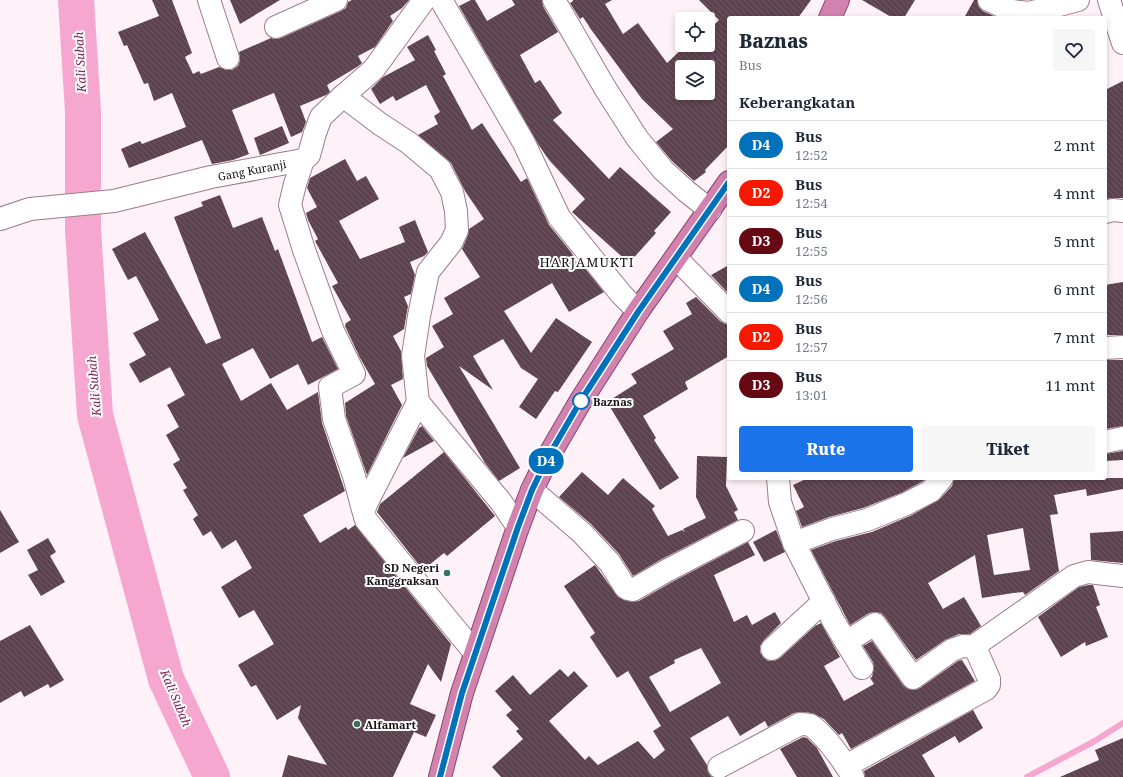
<!DOCTYPE html>
<html lang="id">
<head>
<meta charset="utf-8">
<style>
	:root { --surface:#fff; --page:#f6f6f7; --text:#1f2937; --muted:#747a83; --line:#e0e1e3; --accent:#1a73e8 }
	body { margin:0; font-family:"Noto Serif",serif; background:var(--page); color:var(--text); height:100vh; display:flex; flex-direction:column; font-size:15px; white-space:nowrap }
	* { box-sizing:border-box; margin:0 }
	p { font-size:13px; color:var(--muted) }
	.icon { flex:none; width:22px; height:22px; fill:none; stroke:currentColor; stroke-width:2; stroke-linecap:round; stroke-linejoin:round }
	.map { position:relative; flex:1; overflow:hidden }
	.details { position:absolute; left:727px; top:16px; width:380px; height:464px; display:flex; flex-direction:column; background:var(--surface); border-radius:4px; box-shadow:0 2px 6px #0003 }
	.details>* { flex:none }
	.badge { padding:0 8px; border-radius:13px; font-size:14px; line-height:26px }
	.tools { position:absolute; left:675px; top:12px; display:grid; gap:8px }
	.tools a { display:grid; place-items:center; width:40px; height:40px; border-radius:4px; background:var(--surface); box-shadow:0 2px 6px #0003; font-size:20px }
	.map>.badge { position:absolute; translate:-50% -50%; box-shadow:0 0 0 2px #fff }
	h2 { padding:0 12px; font-size:15px; line-height:36px }
	.round { display:grid; place-items:center; flex:none; width:42px; height:42px; border-radius:4px; background:var(--page) }
	.headline { display:flex; align-items:center; justify-content:space-between; height:68px; padding:0 12px }
	h1 { font-size:19px; font-weight:800; line-height:30px }
	.cta { display:flex; gap:8px; margin-top:auto; padding:8px 12px }
	.cta a { flex:1; height:46px; border-radius:4px; background:var(--accent); color:#fff; font-size:16px; font-weight:800; line-height:46px; text-align:center }
	.cta a+a { background:var(--page); color:var(--text) }
	ul { padding:0; list-style:none }
	li { display:flex; align-items:center; gap:12px; height:48px; padding:0 12px; border-top:1px solid var(--line) }
	li div { flex:1 }
	li b { display:block; font-size:15px }
	li em { font-style:normal }
	li .badge { min-width:44px; font-weight:700; text-align:center }
	.map>svg:first-child { display:block }
	.lines { fill:none; stroke-linecap:round; stroke-linejoin:round }
	.stream { stroke:#f6a7cf; stroke-width:6 }
	.river { stroke:#f6a7cf; stroke-width:36 }
	.building { fill:url(#building-back-hatch); fill-rule:evenodd }
	.minor-casing { stroke:#9b7d8b; stroke-width:24 }
	.trunk-casing { stroke:#89456a; stroke-width:24 }
	.minor { stroke:#fff; stroke-width:22 }
	.trunk { stroke:#d282ae; stroke-width:22 }
	.line-casing { stroke:#fff; stroke-width:9 }
	.line { stroke:#0072bc; stroke-width:6 }
	.stop-dot { fill:#fff; stroke:#0072bc; stroke-width:2 }
	.poi-dot { fill:#36725c; stroke:#fff; stroke-width:1.5 }
	.labels { text-anchor:middle; dominant-baseline:central; stroke-width:4; stroke-linejoin:round; paint-order:stroke }
	.street-label { font-size:11px; fill:#190f14; stroke:#fff }
	.stop-label { font-size:11px; font-weight:bold; fill:#190f14; stroke:#fff; text-anchor:start }
	.poi-label { font-size:11px; font-weight:bold; fill:#190f14; stroke:#fff; text-anchor:end }
	.water-label { font-size:12px; font-style:italic; fill:#7c2358; stroke:#fff }
	.quarter-label { font-size:13px; letter-spacing:1px; fill:#190f14; stroke:#fff }
</style>
</head>
<body>
<div class="map">
<svg width="1123" height="777" viewBox="0 0 1123 777">
	<defs>
		<pattern id="building-back-hatch" width="6" height="6" patternUnits="userSpaceOnUse"><rect width="6" height="6" fill="#5d424f"/><path d="M-1 5l2 2M0 0l6 6M5-1l2 2" fill="none" stroke="#705964"/></pattern>
	</defs>
	<rect width="100%" height="100%" fill="#fef1f7"/>
	<g class="lines">
		<polyline class="stream" points="1027,777 1093,742 1123,723"/>
		<polyline class="river" points="76,0 83,112 83,230 95,415 166,679 212,777"/>
	</g>
	<g class="building">
		<polygon points="152,0 172,0 192,53 185,57 193,74 199,71 201,74 219,67 226,70 232,70 238,66 240,61 239,52 271,38 275,39 281,38 341,11 346,8 348,2 352,0 409,0 402,8 390,16 393,21 375,47 358,56 362,63 357,67 327,85 330,92 326,95 300,106 306,122 302,132 291,137 274,93 232,110 249,154 233,160 212,164 202,140 129,168 121,149 140,141 142,144 186,127 172,93 154,101 148,83 144,84 127,45 124,46 118,32 159,16"/>
		<polygon points="230,0 280,0 240,24"/>
		<polygon points="471,0 475,0 487,21 515,5 512,0 542,0 543,6 558,32 520,55 535,83 540,80 562,113 553,120 609,179 620,167 671,212 654,231 656,233 629,263 572,212 585,199 549,160 538,144 459,6"/>
		<path d="M573 0H612L605 4 623 34 638 23 667 63 686 45H708V31L719 20 699 0H811L798 18H729V145L705 170 706 172 694 181 672 161 656 142 673 129 642 99 590 28 583 17 580 19 570 3 573 1ZM682 67H708V93H682Z"/>
		<polygon points="862,0 915,0 904,18 893,18"/>
		<polygon points="974,0 977,0 979,7 983,11 996,17 964,18"/>
		<polygon points="428,35 436,50 434,51 446,74 443,76 472,130 482,123 521,182 527,178 549,225 571,252 580,268 583,266 604,292 569,312 552,283 504,311 531,353 556,318 592,342 558,392 555,391 536,419 519,407 538,379 521,368 503,339 473,356 493,390 459,366 520,468 499,481 485,463 427,366 426,358 444,347 432,326 453,314 444,298 480,277 462,249 468,235 469,229 484,219 465,191 451,163 418,135 438,124 434,116 440,112 426,85 396,101 393,96 380,104 371,89 383,77 415,60 407,47"/>
		<polygon points="1123,81 1123,198 1114,198 1105,199 1105,90"/>
		<polygon points="282,126 289,143 260,155 254,138"/>
		<polygon points="345,159 357,181 366,176 379,199 339,221 360,259 405,242 399,227 415,220 428,252 424,256 410,262 415,275 411,294 404,297 408,306 404,329 393,336 401,351 403,379 391,385 402,405 367,475 346,416 345,403 375,384 360,358 345,326 346,323 351,320 332,286 338,283 315,241 318,239 308,220 306,213 317,207 307,188 310,178"/>
		<polygon points="220,195 233,228 262,217 275,251 278,249 312,342 322,337 338,369 308,385 298,364 270,379 253,348 222,364 241,401 271,383 287,410 318,392 322,423 345,491 303,515 320,543 346,527 348,530 355,525 451,644 441,682 428,664 410,704 436,715 426,737 414,732 393,777 282,777 288,755 327,765 298,718 301,705 277,720 256,685 251,687 238,665 274,644 254,610 239,618 221,587 252,568 236,540 222,549 211,531 203,536 193,519 198,515 183,490 187,488 173,464 180,460 166,435 179,427 167,405 185,395 170,367 140,383 129,364 146,355 133,333 159,320 136,276 128,280 112,249 145,232 206,344 221,338 174,217 203,206 201,202"/>
		<polygon points="729,265 729,294 711,275"/>
		<polygon points="1123,282 1123,335 1105,335 1105,285"/>
		<polygon points="696,297 720,321 725,324 729,324 729,356 685,382 688,389 643,416 656,438 654,440 679,478 660,490 607,402 637,383 631,374 674,349 663,331 692,314 686,303"/>
		<polygon points="1105,360 1123,360 1123,426 1105,429"/>
		<polygon points="422,426 434,441 403,458 419,428"/>
		<polygon points="1123,451 1123,460 1105,461 1105,454"/>
		<polygon points="444,452 495,516 447,556 444,553 423,570 377,512 380,504"/>
		<polygon points="697,456 727,457 726,486 738,510 734,512 738,520 660,560 633,576 619,554 591,524 559,497 582,472 608,495 623,478 655,506 652,509 668,536 682,530 685,532 683,529 706,518 696,497"/>
		<polygon points="808,478 926,478 923,481 901,493 863,508 829,517 802,527 796,511 804,507 793,485"/>
		<path d="M954 478H1123V489L1087 496 1086 489 1054 495 1058 514 1050 515 1059 571 1025 595 1023 592 1013 593 982 598 975 555 928 583 943 609 964 597 981 626 970 634H959L945 640 916 660 885 617 881 613 875 612 869 613 850 625 811 550 836 541 872 532 912 515 940 499 952 486ZM1023 528 1030 570 994 575 987 535Z"/>
		<polygon points="0,510 19,542 0,553"/>
		<polygon points="776,530 785,552 764,562 753,542"/>
		<polygon points="1123,531 1123,563 1091,560 1090,533"/>
		<polygon points="48,538 56,552 50,556 65,582 41,596 28,575 38,570 27,550"/>
		<path d="M748 542 755 555 714 575 734 622 747 615 752 625 775 612 781 623 764 640 760 646V652L763 657 768 661H774L780 658 815 626 821 623 840 657 824 666 844 701 874 684 870 678 872 677 874 667 873 662 863 646 872 641 903 685 908 689 915 690 920 688 958 661 962 660 975 681 851 749 842 733 839 735 824 719 812 713 800 712 794 713 768 727 765 721 740 736 728 716 690 738 707 765 708 772 712 777H501L492 767 523 739 516 731 519 729 506 715 512 710 495 691 513 675 530 695 560 669 568 677 574 671 588 686 549 721 585 760 589 756 598 765 638 741 654 759 665 750 653 731 661 726 628 671 617 678 590 637 595 633 564 586 595 565 618 597 631 602 639 601 672 582ZM701 648 721 683 670 712 649 677 675 663 674 660Z"/>
		<polygon points="1089,585 1093,585 1100,605 1096,607 1108,637 1086,646 1085,642 1061,657 1038,617 1079,587"/>
		<polygon points="30,625 64,680 50,688 48,684 24,697 21,691 0,703 0,641"/>
		<polygon points="973,710 983,728 959,743 955,736 922,755 935,777 865,777 864,771"/>
		<polygon points="803,737 807,738 817,748 833,777 797,777 780,749"/>
		<polygon points="1123,738 1123,777 1060,777 1099,760 1095,750"/>
	</g>
	<g class="lines">
		<g class="minor-casing">
			<g id="minor">
				<polyline points="209,0 228,58"/>
				<polyline points="441,0 524,143 559,217 621,294 638,311"/>
				<polyline points="554,0 605,88 637,138 663,170 686,191 710,210"/>
				<polyline points="989,0 1012,11 1029,13 1078,0"/>
				<polyline points="1109,0 1123,43"/>
				<polyline points="276,27 336,0"/>
				<polyline points="343,96 380,124 409,143 440,169 452,192 456,211 457,230 451,243 428,272 419,316 413,356 418,402 501,502 518,527"/>
				<polyline points="303,160 295,184 290,205 304,250 333,331 354,374 330,387 334,419 354,476 363,510"/>
				<polyline points="1105,212 1113,210 1123,211"/>
				<polyline points="0,219 30,209 114,201 211,177 303,160 309,155 315,133 321,117 343,96 374,69 424,0"/>
				<polyline points="676,258 729,312"/>
				<polyline points="1105,348 1123,347"/>
				<path d="M418 402 366 504C364 510 363 513 366 520L475 653"/>
				<polyline points="1105,442 1123,438"/>
				<polyline points="778,478 780,502 794,543 834,622 862,668"/>
				<polyline points="532,490 582,533 610,563 625,587 628,589 633,590 666,571 743,531"/>
				<polyline points="794,543 832,529 867,520 906,504 931,491 942,478"/>
				<polyline points="846,642 875,624 913,678 952,650 963,646 975,647"/>
				<polyline points="772,649 824,601"/>
				<polyline points="846,766 986,689 989,685 989,679 975,647 977,644 1074,576 1088,572 1123,576"/>
				<path d="M719 767 800 724C804 724 807 724 810 725 823 732 845 763 853 777"/>
			</g>
		</g>
		<g class="trunk-casing">
			<g id="trunk">
				<polyline points="830,18 838,0"/>
				<polyline points="440,777 462,693 518,527 532,490 548,457 580,402 638,311 729,182"/>
			</g>
		</g>
		<use href="#minor" class="minor"/>
		<use href="#trunk" class="trunk"/>
	</g>
	<g class="lines">
		<g class="line-casing">
			<polyline id="line" points="440,777 462,693 518,527 532,490 548,457 580,402 638,312 729,182"/>
		</g>
		<use href="#line" class="line"/>
	</g>
	<circle class="stop-dot" cx="581" cy="401" r="8"/>
	<g class="poi-dot">
		<circle cx="447" cy="573" r="4"/>
		<circle cx="357" cy="724" r="4"/>
	</g>
	<g class="labels">
		<g class="street-label">
			<text transform="translate(252 170) rotate(-11)">Gang Kuranji</text>
		</g>
		<g class="stop-label">
			<text x="593" y="401">Baznas</text>
		</g>
		<g class="poi-label">
			<text x="439" y="567">SD Negeri<tspan x="439" dy="13">Kanggraksan</tspan></text>
			<text x="365" y="724" text-anchor="start">Alfamart</text>
		</g>
		<g class="water-label">
			<text transform="translate(80 62) rotate(-93)">Kali Subah</text>
			<text transform="translate(94 386) rotate(-95)">Kali Subah</text>
			<text transform="translate(176 698) rotate(67)">Kali Subah</text>
		</g>
		<g class="quarter-label">
			<text x="587" y="262">HARJAMUKTI</text>
		</g>
	</g>
</svg>
<div class="tools">
<a><svg class="icon" aria-label="locate" viewBox="0 0 24 24"><circle cx="12" cy="12" r="6"/><path d="M12 2v4M12 18v4M2 12h4M18 12h4"/></svg></a>
<a><svg class="icon" aria-label="layers" viewBox="0 0 24 24"><path d="M12 4l9 5-9 5-9-5zM3 14l9 5 9-5"/></svg></a>
</div>
<b class="badge" style="left:546px;top:461px;background:#0072bc;color:#fff">D4</b>
<section class="details">
<div class="headline"><div><h1>Baznas</h1><p>Bus</p></div><a class="round"><svg class="icon" aria-label="heart" viewBox="0 0 24 24"><path d="M12 20l-8-8c-3-5 5-10 8-4 3-6 11-1 8 4z"/></svg></a></div>
<h2>Keberangkatan</h2>
<ul>
<li><span class="badge" style="background:#0072bc;color:#fff">D4</span><div><b>Bus</b><p>12:52</p></div><em>2 mnt</em></li>
<li><span class="badge" style="background:#f61800;color:#fff">D2</span><div><b>Bus</b><p>12:54</p></div><em>4 mnt</em></li>
<li><span class="badge" style="background:#650912;color:#fff">D3</span><div><b>Bus</b><p>12:55</p></div><em>5 mnt</em></li>
<li><span class="badge" style="background:#0072bc;color:#fff">D4</span><div><b>Bus</b><p>12:56</p></div><em>6 mnt</em></li>
<li><span class="badge" style="background:#f61800;color:#fff">D2</span><div><b>Bus</b><p>12:57</p></div><em>7 mnt</em></li>
<li><span class="badge" style="background:#650912;color:#fff">D3</span><div><b>Bus</b><p>13:01</p></div><em>11 mnt</em></li>
</ul>
<div class="cta"><a>Rute</a><a>Tiket</a></div>
</section>
</div>
</body>
</html>
